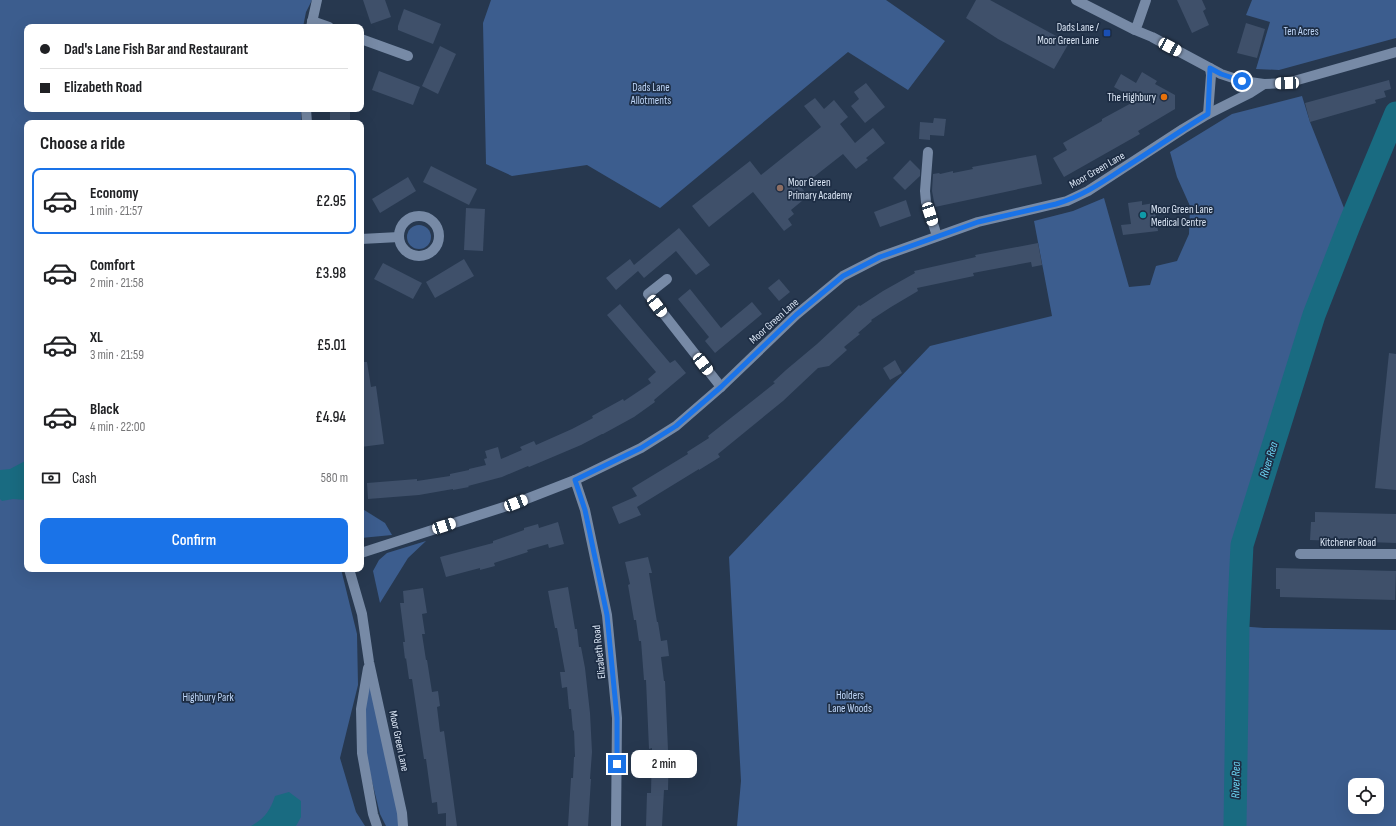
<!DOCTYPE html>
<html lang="en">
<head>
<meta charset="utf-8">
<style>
  body { margin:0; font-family:"Sofia Sans Condensed",sans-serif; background:#f2f2f2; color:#202124; height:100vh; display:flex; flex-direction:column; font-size:15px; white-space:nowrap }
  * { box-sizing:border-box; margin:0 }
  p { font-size:13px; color:#757577 }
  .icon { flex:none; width:22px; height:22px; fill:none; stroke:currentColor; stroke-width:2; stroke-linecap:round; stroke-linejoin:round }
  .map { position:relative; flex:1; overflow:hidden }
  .details { position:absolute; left:24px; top:120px; width:340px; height:452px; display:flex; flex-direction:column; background:#fff; border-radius:8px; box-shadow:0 4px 16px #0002 }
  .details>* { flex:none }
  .top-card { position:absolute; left:24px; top:24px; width:340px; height:88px; border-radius:8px; box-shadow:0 4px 16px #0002; display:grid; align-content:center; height:88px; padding:0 16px; background:#fff }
  .fabs { position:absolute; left:1348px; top:778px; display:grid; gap:8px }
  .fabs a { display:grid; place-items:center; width:36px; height:36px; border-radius:8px; background:#fff; box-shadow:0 4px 16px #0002; font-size:20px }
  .end { position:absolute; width:18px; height:18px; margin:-9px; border:5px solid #1a73e8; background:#fff; box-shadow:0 0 0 2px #fff }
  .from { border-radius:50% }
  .bubble { position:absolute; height:28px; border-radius:8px; background:#fff; box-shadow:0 4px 16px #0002; font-size:13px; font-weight:600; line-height:28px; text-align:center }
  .car { position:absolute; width:12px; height:24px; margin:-12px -6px; border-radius:5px; box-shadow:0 0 3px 1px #0007; background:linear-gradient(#fff 24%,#345 0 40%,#fff 0 76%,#345 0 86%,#fff 0) }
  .top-card b { display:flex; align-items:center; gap:14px; height:38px; font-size:15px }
  .top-card b+b { border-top:1px solid #e0e0e0 }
  .top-card i { width:10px; height:10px; background:#202124 }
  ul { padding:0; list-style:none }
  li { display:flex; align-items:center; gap:12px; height:66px; margin:0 8px 6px; padding:0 8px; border:2px solid transparent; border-radius:8px }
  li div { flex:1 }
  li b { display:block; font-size:15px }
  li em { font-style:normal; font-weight:600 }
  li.on { border-color:#1a73e8 }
  li>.icon { width:36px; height:36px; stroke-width:1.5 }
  h2 { padding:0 16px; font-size:18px; line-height:48px }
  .pay { display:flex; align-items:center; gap:10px; height:44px; padding:0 16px; font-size:15px }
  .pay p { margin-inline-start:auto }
  .button { display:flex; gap:8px; margin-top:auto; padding:8px 16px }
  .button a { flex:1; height:46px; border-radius:8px; background:#1a73e8; color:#fff; font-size:16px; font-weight:600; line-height:46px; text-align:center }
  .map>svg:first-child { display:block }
  .green { fill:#3c5d8e; fill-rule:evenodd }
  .water { fill:#196b81 }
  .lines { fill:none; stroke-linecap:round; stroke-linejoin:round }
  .river { stroke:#196b81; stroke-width:23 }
  .building { fill:#3f506a }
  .minor { stroke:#778aa6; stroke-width:10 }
  .tertiary { stroke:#778aa6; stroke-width:10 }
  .route { stroke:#1a73e8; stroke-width:5 }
  .transit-dot { fill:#1a4fb4; stroke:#1d2d44; stroke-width:1.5 }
  .food-dot { fill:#e8710a; stroke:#1d2d44; stroke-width:1.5 }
  .education-dot { fill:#8d6e63; stroke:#1d2d44; stroke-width:1.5 }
  .culture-dot { fill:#0f9aa8; stroke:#1d2d44; stroke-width:1.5 }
  .labels { text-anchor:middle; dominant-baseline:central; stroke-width:3.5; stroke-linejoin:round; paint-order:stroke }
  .poi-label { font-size:11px; fill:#dae5f4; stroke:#1d2d44; text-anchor:end }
  .park-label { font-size:11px; fill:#bfd6f8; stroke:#1d2d44 }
  .street-label { font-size:11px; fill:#dae5f4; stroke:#1d2d44 }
  .water-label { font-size:12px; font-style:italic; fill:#6dd5f4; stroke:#1d2d44 }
</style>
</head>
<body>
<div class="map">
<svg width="1396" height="826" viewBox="0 0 1396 826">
  <rect width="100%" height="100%" fill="#27384f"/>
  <g class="green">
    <path d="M0 0H312L306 12 303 27H27V109H301V123H27V569H341L357 634 358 685 340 758 356 812 365 826H0Z"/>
    <path d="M491 0H886L945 41 908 90 848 52 660 208 587 165 512 176 486 164 483 23Z"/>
    <path d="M1252 0H1396V38L1279 70 1256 69 1270 22 1246 15Z"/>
    <path d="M1302 96 1310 122 1350 223 1314 315 1242 545 1238 626 1264 628 1396 630V826H737L741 781 729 557 930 346 1052 316 1034 221 1073 211 1104 198 1129 287 1150 285 1156 266 1177 261 1189 234 1190 206 1177 177 1170 152 1232 114ZM1355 785H1377V807H1355Z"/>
    <circle cx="419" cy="237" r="12"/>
    <path d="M361 508 385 523 392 535 361 538Z"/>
    <path d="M426 541 408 558 380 603 373 571 379 560 387 553Z"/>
    <path d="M369 674 399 812 398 826H386L380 814 365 753V708Z"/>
  </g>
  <g class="water">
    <path d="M27 460V500L13 499 2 501 0 499V470L10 469Z"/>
    <path d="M289 792 301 801V817L296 826H251C265 818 270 811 275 796Z"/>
  </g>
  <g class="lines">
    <path class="river" d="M1235 826 1238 626 1242 545 1314 315 1350 223 1396 113"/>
  </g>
  <g class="building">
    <path d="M363 0H385L391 17 371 24Z"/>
    <path d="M976 0H990L1069 43 1054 69 998 39 966 18Z"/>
    <path d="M1177 0H1202L1206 9 1203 11 1209 25 1192 33Z"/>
    <path d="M404 9 441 24 433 44 398 30V26Z"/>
    <path d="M1246 23 1265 29 1257 58 1237 53Z"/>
    <path d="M440 46 456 54 438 94 422 86Z"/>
    <path d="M379 71 420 87 413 105 372 90Z"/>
    <path d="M1142 72 1157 81 1155 84 1175 95V109L1138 131 1140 134 1064 177 1053 158 1067 150 1063 143 1102 121V119L1137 100 1114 87 1121 74 1136 83Z"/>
    <path d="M1389 80 1391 89 1384 91 1386 97 1375 100 1376 103 1310 122 1305 103Z"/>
    <path d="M866 83 885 107 865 123 851 106 859 99 854 92Z"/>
    <path d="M815 98 824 109 834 100 848 117 840 124 855 143 873 128 885 143 866 158 868 160 856 169 843 154 801 187 808 196 791 210 794 214 788 219 792 225 784 231 753 192 709 227 692 206 750 161 761 175 821 127 804 106Z"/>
    <rect x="330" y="109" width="20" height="14"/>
    <path d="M934 118 946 119 944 136 930 135V140L919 139 920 122 933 123Z"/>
    <path d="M1036 155 1042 184 935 207 932 191 933 174 939 173 940 174 953 171V173L973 169 972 167Z"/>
    <path d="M910 160 920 170V176L905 190 893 178Z"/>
    <path d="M431 166 477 189 469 205 423 182Z"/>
    <path d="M408 177 416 191 380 213 372 199Z"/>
    <path d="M906 200 911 216 880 227 874 212Z"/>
    <path d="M1142 201V205L1154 203 1158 231 1123 235 1121 225 1131 224 1128 203Z"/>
    <path d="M466 208 485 209 483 251 464 250Z"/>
    <path d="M679 228 710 265 696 275 676 251 644 278 638 271 616 290 606 278 630 259 634 265Z"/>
    <path d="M1038 243 1042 265 1032 267 1031 262 973 273 974 276 917 288 918 291 891 307 871 320 872 321 858 333 860 334 844 347 847 350 829 366 818 368 783 401 718 454 720 457 699 470V469L637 507 641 515 619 524 612 507 637 496 632 488 688 454 687 452 709 438 708 436 775 383 773 382 786 370 817 344 859 305 860 306 883 291 915 273 914 271 976 257 975 255Z"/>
    <path d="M464 259 474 276 435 298 426 282Z"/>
    <path d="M383 263 422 283 413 299 374 279Z"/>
    <path d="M779 279 790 292 779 301 768 288Z"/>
    <path d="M690 289 721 328 752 302 762 314 715 353 705 341 709 337 678 299Z"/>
    <path d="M620 304 670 363 675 360 686 373 654 400 655 402 634 417 603 434H602L581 445 529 467 528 466 502 477 468 486 469 487 453 490V489L419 495 368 499 367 483 417 479V481L450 476V474L469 470V469L486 465 484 459 487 458 485 451 498 447 501 459 522 450 520 447 534 441 536 445 572 429 593 418 592 416 623 399 624 401 651 383 648 379 656 372 607 315Z"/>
    <path d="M1389 353 1396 354V490L1375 488Z"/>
    <path d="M895 360 902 373 890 380 883 368Z"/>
    <path d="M361 362H367L371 387 376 386 384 444 361 447Z"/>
    <path d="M1315 512 1396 514V543L1310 540 1311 522H1315Z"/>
    <path d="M558 522 564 544 549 548 548 544 527 550 528 552 494 563 495 566 480 570V568L446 577 440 557 493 543V541L524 530V528L538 524 539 528Z"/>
    <path d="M648 557 652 573H649L657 622H658L661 641 667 640 669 656 661 657 664 681H665L668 750H669L668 790H664L662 826H646L647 793H651L652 748 649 749 646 680H644L641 641H639L636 620H634L628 585 630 584 625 562Z"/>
    <path d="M1276 568 1396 571 1395 600 1280 597V589H1276Z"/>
    <path d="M568 587 575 629H577L579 647H581L585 668 590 713 592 752 590 779H591L588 826H568L571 778H573L574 757H575L574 730 573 731 571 709H569L567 687 562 688 560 672H565L557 628H555L548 591Z"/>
    <path d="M423 588 427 613 422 614 425 634H422L426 660H427L432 692 438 691 440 706 437 707 440 732 444 731 457 826H446V813L438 814 437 802 432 803 426 759H424L412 679H409L406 658 405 659 403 642H405L400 603H404L403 591Z"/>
  </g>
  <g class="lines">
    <g class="minor">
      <path d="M312 21 329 27"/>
      <path d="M311 27 317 0"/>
      <path d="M1135 30 1138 23 1146 0"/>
      <path d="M361 39 408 56"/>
      <path d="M306 109 307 123"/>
      <path d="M1208 114 1211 75 1210 68"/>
      <path d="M928 152 925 191 926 202 937 236"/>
      <circle cx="419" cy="236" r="20"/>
      <path d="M361 239 399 237"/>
      <path d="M667 279 648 294 721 387"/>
      <path d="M575 480 585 510 607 615 617 718 616 826"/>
      <path d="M361 553 516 503 575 480 641 448 676 426 721 387 796 315 843 276 880 257 978 222 1067 201 1088 191 1183 129 1208 114 1250 93 1264 84"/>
      <path d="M1300 554H1396"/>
      <path d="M349 569 362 614 369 662 402 813 403 826"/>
      <path d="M368 668 361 709 362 753 373 814 377 826"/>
    </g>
    <path class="tertiary" d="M1076 0 1135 30 1152 37 1221 74 1242 81 1264 84 1287 83 1396 52"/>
  </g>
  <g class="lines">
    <path class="route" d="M617 764V718L607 615 585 510 575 480 641 448 676 426 721 387 796 315 843 276 880 257 978 222 1056 204C1080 197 1100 184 1121 170 1150 152 1178 132 1208 114L1210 68 1221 74 1242 81"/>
  </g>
  <rect class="transit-dot" x="1103" y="29" width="8" height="8" rx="2"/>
  <circle class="food-dot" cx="1164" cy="97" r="4"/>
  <circle class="education-dot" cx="780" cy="188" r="4"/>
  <circle class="culture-dot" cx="1143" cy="215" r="4"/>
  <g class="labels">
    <g class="poi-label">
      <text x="1099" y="27">Dads Lane /<tspan x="1099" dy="13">Moor Green Lane</tspan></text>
      <text x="1156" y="97">The Highbury</text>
      <text x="788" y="182" text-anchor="start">Moor Green<tspan x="788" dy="13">Primary Academy</tspan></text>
      <text x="1151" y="209" text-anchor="start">Moor Green Lane<tspan x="1151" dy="13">Medical Centre</tspan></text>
    </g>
    <g class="park-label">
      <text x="1301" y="31">Ten Acres</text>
      <text x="651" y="87">Dads Lane<tspan x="651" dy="13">Allotments</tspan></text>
      <text x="850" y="695">Holders<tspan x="850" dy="13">Lane Woods</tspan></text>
      <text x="208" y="697">Highbury Park</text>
    </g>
    <g class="street-label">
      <text transform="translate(1097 170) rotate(-30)">Moor Green Lane</text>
      <text transform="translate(774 321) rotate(-42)">Moor Green Lane</text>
      <text x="1348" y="542">Kitchener Road</text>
      <text transform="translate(599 652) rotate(-96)">Elizabeth Road</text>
      <text transform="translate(399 741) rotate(78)">Moor Green Lane</text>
    </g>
    <g class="water-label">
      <text transform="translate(1269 460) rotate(-73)">River Rea</text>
      <text transform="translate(1236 780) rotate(-89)">River Rea</text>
    </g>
  </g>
</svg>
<div class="fabs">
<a><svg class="icon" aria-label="locate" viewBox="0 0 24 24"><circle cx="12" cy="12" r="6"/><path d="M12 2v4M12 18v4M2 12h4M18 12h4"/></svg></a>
</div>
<i class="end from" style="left:1242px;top:81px"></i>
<i class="end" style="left:617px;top:764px"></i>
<div class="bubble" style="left:631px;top:750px;width:66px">2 min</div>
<i class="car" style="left:1170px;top:47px;rotate:118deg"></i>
<i class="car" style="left:1287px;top:83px;rotate:268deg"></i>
<i class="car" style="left:930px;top:214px;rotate:162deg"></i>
<i class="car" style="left:657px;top:306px;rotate:142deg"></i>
<i class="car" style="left:703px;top:364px;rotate:142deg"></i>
<i class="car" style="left:516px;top:503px;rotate:69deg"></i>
<i class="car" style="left:444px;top:526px;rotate:72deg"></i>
<div class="top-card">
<b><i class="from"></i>Dad's Lane Fish Bar and Restaurant</b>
<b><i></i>Elizabeth Road</b>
</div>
<section class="details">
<h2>Choose a ride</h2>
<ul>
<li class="on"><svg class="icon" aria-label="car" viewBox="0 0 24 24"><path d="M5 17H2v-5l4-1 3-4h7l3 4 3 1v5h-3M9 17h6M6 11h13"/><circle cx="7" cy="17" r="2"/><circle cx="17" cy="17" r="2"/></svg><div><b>Economy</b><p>1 min · 21:57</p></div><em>£2.95</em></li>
<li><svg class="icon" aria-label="car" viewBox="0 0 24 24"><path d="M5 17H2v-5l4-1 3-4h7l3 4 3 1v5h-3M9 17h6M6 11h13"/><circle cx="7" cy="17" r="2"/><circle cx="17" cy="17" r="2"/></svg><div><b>Comfort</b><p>2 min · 21:58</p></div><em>£3.98</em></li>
<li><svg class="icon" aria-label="car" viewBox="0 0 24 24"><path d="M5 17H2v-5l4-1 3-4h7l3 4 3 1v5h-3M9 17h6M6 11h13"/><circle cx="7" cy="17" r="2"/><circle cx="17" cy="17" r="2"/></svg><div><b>XL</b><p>3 min · 21:59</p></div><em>£5.01</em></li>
<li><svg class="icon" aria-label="car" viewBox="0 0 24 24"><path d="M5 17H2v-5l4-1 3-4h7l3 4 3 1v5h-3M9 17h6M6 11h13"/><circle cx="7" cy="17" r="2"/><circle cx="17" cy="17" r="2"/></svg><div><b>Black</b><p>4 min · 22:00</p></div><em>£4.94</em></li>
</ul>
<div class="pay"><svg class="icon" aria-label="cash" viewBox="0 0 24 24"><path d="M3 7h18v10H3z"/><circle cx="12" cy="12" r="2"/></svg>Cash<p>580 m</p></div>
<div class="button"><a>Confirm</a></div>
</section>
</div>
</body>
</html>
